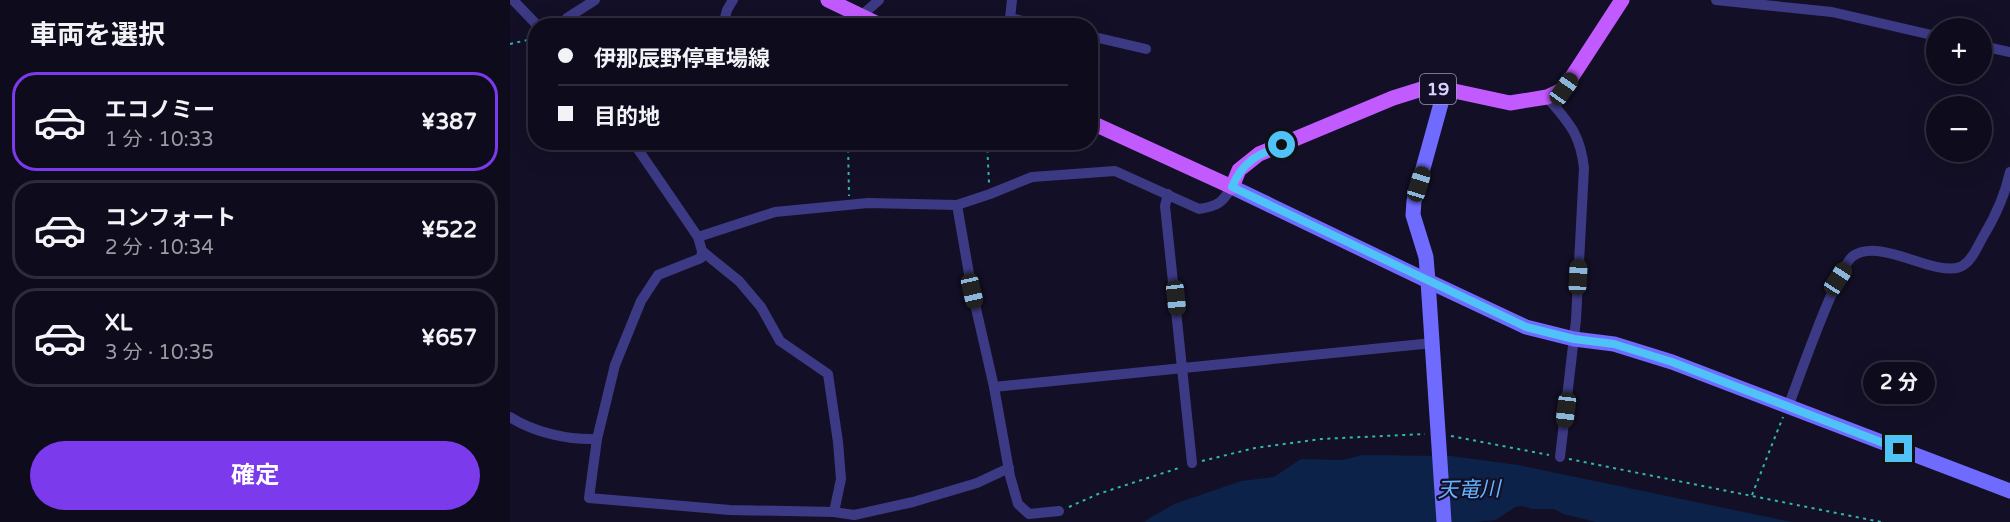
<!DOCTYPE html>
<html lang="ja">
<head>
<meta charset="utf-8">
<style>
  body { margin:0; font-family:"Varela Round","Noto Sans JP",sans-serif; background:#1c1929; color:#f1f3f6; height:100vh; display:flex; flex-direction:column; font-size:22px; white-space:nowrap }
  * { box-sizing:border-box; margin:0 }
  p { font-size:20px; color:#9b9ba3 }
  .icon { flex:none; width:33px; height:33px; fill:none; stroke:currentColor; stroke-width:2; stroke-linecap:round; stroke-linejoin:round }
  .map { position:relative; flex:1; overflow:hidden }
  .side { display:flex; flex-direction:column; background:#0e0b1c; width:510px }
  .side>* { flex:none }
  .hud { position:absolute; left:18px; top:18px; width:570px; height:132px; border-radius:24px; box-shadow:0 6px 24px #0002,0 0 0 2px #2e2b3b; display:grid; align-content:center; height:132px; padding:0 30px; background:#0e0b1c }
  .tools { position:absolute; left:1416px; top:18px; display:grid; gap:12px }
  .tools a { display:grid; place-items:center; width:66px; height:66px; border-radius:50%; background:#0e0b1c; box-shadow:0 6px 24px #0002,0 0 0 2px #2e2b3b; font-size:30px }
  .end { position:absolute; width:27px; height:27px; margin:-14px; border:8px solid #4fc3f7; background:#111; box-shadow:0 0 0 3px #111 }
  .from { border-radius:50% }
  .bubble { position:absolute; height:42px; border-radius:21px; background:#0e0b1c; box-shadow:0 6px 24px #0002,0 0 0 2px #2e2b3b; font-size:20px; font-weight:700; line-height:42px; text-align:center }
  .car { position:absolute; width:18px; height:36px; margin:-18px -9px; border-radius:8px; box-shadow:0 0 4px 2px #0007; background:linear-gradient(#222 24%,#8ab4d8 0 40%,#222 0 76%,#8ab4d8 0 86%,#222 0) }
  .hud b { display:flex; align-items:center; gap:21px; height:57px; font-size:22px }
  .hud b+b { border-top:2px solid #2e2b3b }
  .hud i { width:15px; height:15px; background:#f1f3f6 }
  ul { padding:0; list-style:none }
  li { display:flex; align-items:center; gap:18px; height:99px; margin:0 12px 9px; padding:0 18px; border:3px solid #2e2b3b; border-radius:24px }
  li div { flex:1 }
  li b { display:block; font-size:22px }
  li em { font-style:normal; font-weight:700 }
  li.current { border-color:#7c3aed }
  li>.icon { width:54px; height:54px; stroke-width:1.5 }
  h2 { padding:0 30px; font-size:27px; line-height:72px }
  .cta { display:flex; gap:12px; margin-top:auto; padding:12px 30px }
  .cta a { flex:1; height:69px; border-radius:36px; background:#7c3aed; color:#fff; font-size:24px; font-weight:700; line-height:69px; text-align:center }
  main { display:flex; flex:1; min-height:0 }
  .map>svg:first-child { display:block }
  .water { fill:#0c2248 }
  .lines { fill:none; stroke-linecap:round; stroke-linejoin:round }
  .path { stroke:#2fb8b0; stroke-width:2; stroke-dasharray:3 4.5; stroke-linecap:butt }
  .street { stroke:#3d3a85; stroke-width:10 }
  .secondary { stroke:#6f6bff; stroke-width:15 }
  .primary { stroke:#c25bff; stroke-width:15 }
  .route { stroke:#4fc3f7; stroke-width:8 }
  .labels { text-anchor:middle; dominant-baseline:central; stroke-width:4.5; stroke-linejoin:round; paint-order:stroke }
  .shield { fill:#130f26; stroke:#9e99be; stroke-width:1.5 }
  .shield-label { font-size:18px; font-weight:bold; fill:#d9d4ff }
  .water-label { font-size:21px; font-style:italic; fill:#62b6ff; stroke:#130f26 }
</style>
</head>
<body>
<main>
<section class="side">
<h2>車両を選択</h2>
<ul>
<li class="current"><svg class="icon" aria-label="car" viewBox="0 0 24 24"><path d="M5 17H2v-5l4-1 3-4h7l3 4 3 1v5h-3M9 17h6M6 11h13"/><circle cx="7" cy="17" r="2"/><circle cx="17" cy="17" r="2"/></svg><div><b>エコノミー</b><p>1 分 · 10:33</p></div><em>¥387</em></li>
<li><svg class="icon" aria-label="car" viewBox="0 0 24 24"><path d="M5 17H2v-5l4-1 3-4h7l3 4 3 1v5h-3M9 17h6M6 11h13"/><circle cx="7" cy="17" r="2"/><circle cx="17" cy="17" r="2"/></svg><div><b>コンフォート</b><p>2 分 · 10:34</p></div><em>¥522</em></li>
<li><svg class="icon" aria-label="car" viewBox="0 0 24 24"><path d="M5 17H2v-5l4-1 3-4h7l3 4 3 1v5h-3M9 17h6M6 11h13"/><circle cx="7" cy="17" r="2"/><circle cx="17" cy="17" r="2"/></svg><div><b>XL</b><p>3 分 · 10:35</p></div><em>¥657</em></li>
</ul>
<div class="cta"><a>確定</a></div>
</section>
<div class="map">
<svg width="1500" height="522" viewBox="0 0 1500 522">
  <rect width="100%" height="100%" fill="#130f26"/>
  <path class="water" d="M853 455 941 456 1008 465 1282 522H1086L1053 514 1044 509H1022L1012 506 1005 507 986 520 964 522H633L664 504 731 481 764 477 791 459 832 460Z"/>
  <g class="lines">
    <g class="path">
      <path d="M0 44 26 38"/>
      <path d="M338 142 339 196"/>
      <path d="M477 142 479 183"/>
      <path d="M941 436 1039 455"/>
      <path d="M1059 459 1371 522"/>
      <path d="M692 461 745 448 811 439 915 434"/>
      <path d="M1242 495 1273 417"/>
      <path d="M559 507 588 494 672 467"/>
    </g>
    <g class="street">
      <path d="M3 0 28 26"/>
      <path d="M502 0 500 18 533 26"/>
      <path d="M1206 0 1322 12 1426 36"/>
      <path d="M351 16 369 0"/>
      <path d="M51 26 57 18 85 0"/>
      <path d="M213 26 217 10 223 0"/>
      <path d="M580 36 636 49"/>
      <path d="M1472 46 1500 52"/>
      <path d="M1037 97C1059 123 1070 133 1074 168L1066 320 1050 457"/>
      <path d="M123 142 188 237 192 251 191 258 148 275 131 301 105 365 87 439 79 498 220 510 324 512 344 515 403 502 467 483 499 468"/>
      <path d="M658 194 655 206 682 463"/>
      <path d="M447 205 462 291 484 387 500 476 508 504 519 514 549 511"/>
      <path d="M188 237 265 212 358 203 447 205 480 194 522 177 605 171 689 209C708 206 712 203 722 187"/>
      <path d="M192 251 229 281 251 307 270 341 318 374 328 442 331 479 324 512"/>
      <path d="M484 387 923 343"/>
      <path d="M1278 407C1288 381 1327 268 1343 256 1371 237 1424 277 1450 267 1462 262 1468 245 1474 235 1486 215 1495 195 1500 172"/>
      <path d="M0 417C25 433 59 440 87 439"/>
    </g>
    <g class="secondary">
      <path d="M935 89 904 201 903 215 916 257 918 281 1016 327 1064 339 1104 344 1162 362 1500 491"/>
      <path d="M722 187 918 281 934 522"/>
    </g>
    <g class="primary">
      <path d="M318 0 372 26"/>
      <path d="M580 122 722 187 729 170 749 154 883 98 915 88 935 89 1000 103 1037 97 1054 89 1112 0"/>
    </g>
  </g>
  <g class="lines">
    <path class="route" d="M772 145C747 155 733 161 722 187L1016 327 1064 339 1104 344 1162 362 1389 449"/>
  </g>
  <g class="labels">
    <rect class="shield" x="910" y="74" width="36" height="30" rx="4.5"/>
    <g class="shield-label">
      <text x="928" y="89">19</text>
    </g>
    <g class="water-label">
      <text transform="translate(959 490) rotate(-1)">天竜川</text>
    </g>
  </g>
</svg>
<div class="tools">
<a>+</a>
<a>−</a>
</div>
<i class="end from" style="left:772px;top:145px"></i>
<i class="end" style="left:1389px;top:449px"></i>
<div class="bubble" style="left:1353px;top:362px;width:72px">2 分</div>
<i class="car" style="left:1054px;top:89px;rotate:35deg"></i>
<i class="car" style="left:909px;top:184px;rotate:17deg"></i>
<i class="car" style="left:1068px;top:277px;rotate:3deg"></i>
<i class="car" style="left:1328px;top:279px;rotate:33deg"></i>
<i class="car" style="left:462px;top:291px;rotate:167deg"></i>
<i class="car" style="left:666px;top:298px;rotate:174deg"></i>
<i class="car" style="left:1056px;top:410px;rotate:187deg"></i>
<div class="hud">
<b><i class="from"></i>伊那辰野停車場線</b>
<b><i></i>目的地</b>
</div>
</div>
</main>
</body>
</html>
